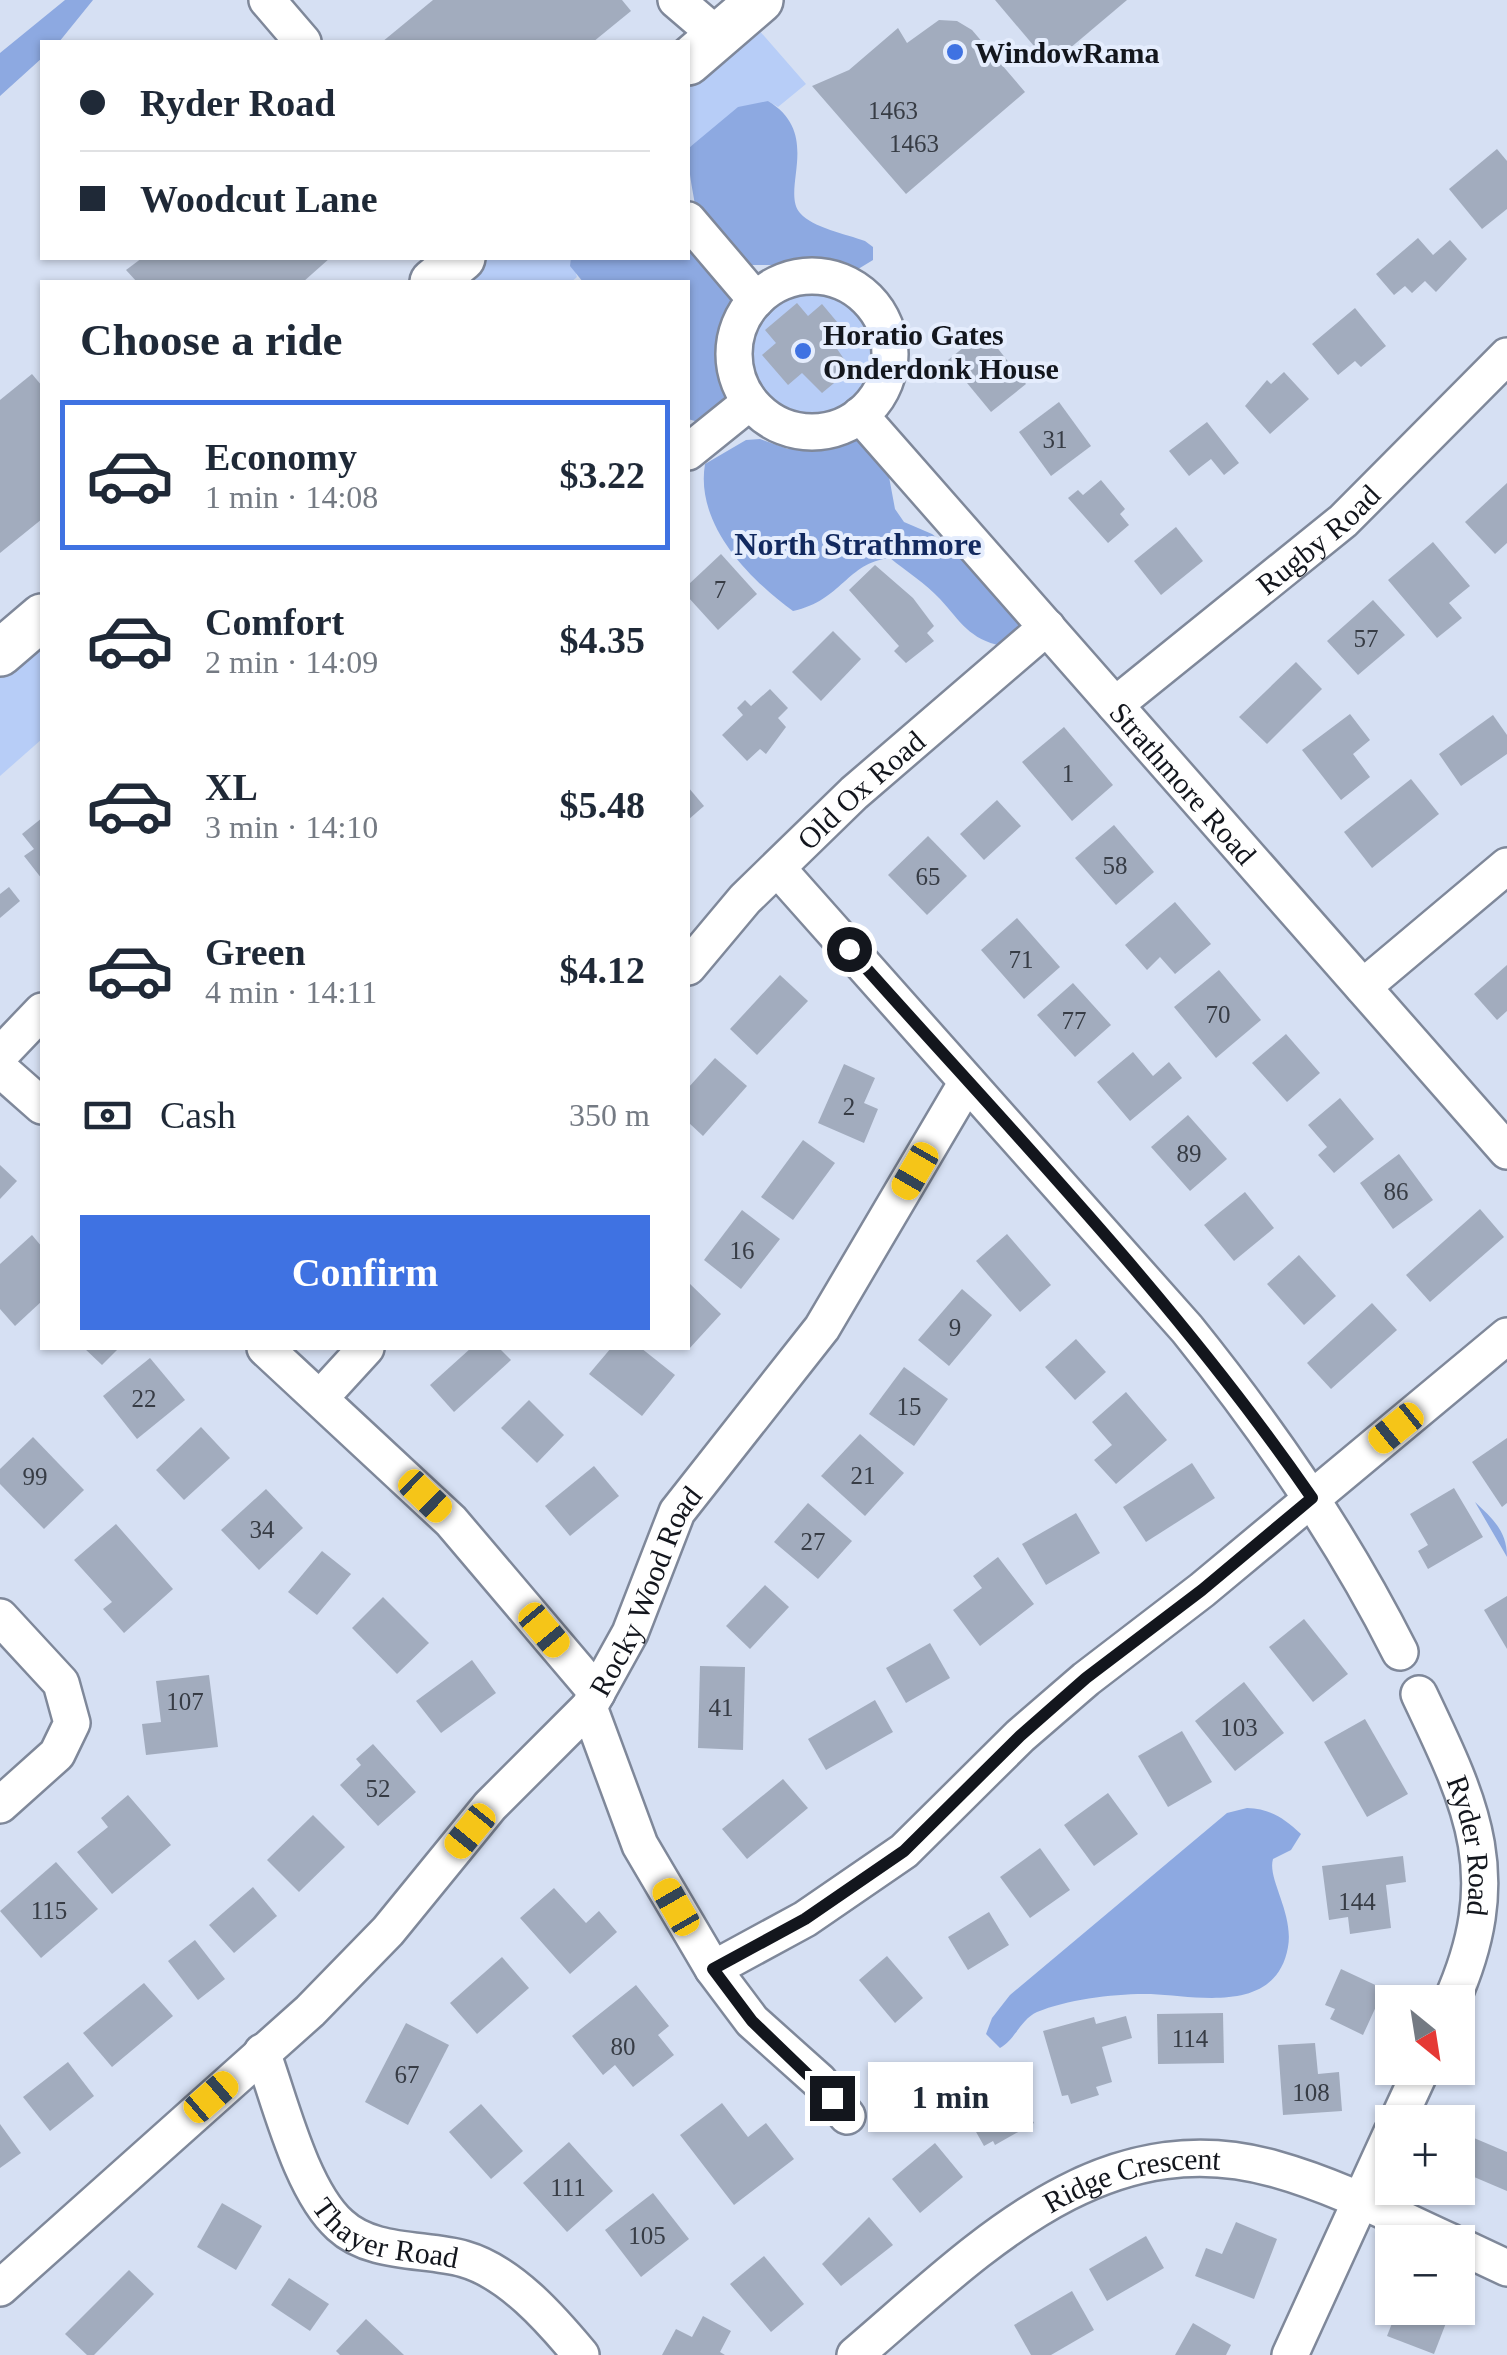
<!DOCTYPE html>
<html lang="en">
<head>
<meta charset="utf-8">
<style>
  body { margin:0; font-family:"Times New Roman",serif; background:#f6f6f7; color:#1f2937; height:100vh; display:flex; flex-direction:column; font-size:38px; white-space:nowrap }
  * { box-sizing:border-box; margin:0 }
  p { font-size:32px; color:#747a83 }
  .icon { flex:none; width:55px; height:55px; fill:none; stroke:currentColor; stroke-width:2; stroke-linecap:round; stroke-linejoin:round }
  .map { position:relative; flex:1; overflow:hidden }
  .details { position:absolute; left:40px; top:280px; width:650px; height:1070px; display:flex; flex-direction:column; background:#fff; border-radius:0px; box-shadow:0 2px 8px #0004 }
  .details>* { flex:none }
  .banner { position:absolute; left:40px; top:40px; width:650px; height:220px; border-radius:0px; box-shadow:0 2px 8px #0004; display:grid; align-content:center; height:220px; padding:0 40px; background:#fff }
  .needle { width:65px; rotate:150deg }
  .fabs { position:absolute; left:1375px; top:1985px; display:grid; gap:20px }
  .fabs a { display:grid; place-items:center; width:100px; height:100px; border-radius:0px; background:#fff; box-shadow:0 2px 8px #0004; font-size:50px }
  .end { position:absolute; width:45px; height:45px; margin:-22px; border:12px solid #13161d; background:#fff; box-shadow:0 0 0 5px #fff }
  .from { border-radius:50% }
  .bubble { position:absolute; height:70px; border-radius:0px; background:#fff; box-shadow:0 2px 8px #0004; font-size:32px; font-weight:700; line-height:70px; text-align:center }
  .car { position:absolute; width:30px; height:60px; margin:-30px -15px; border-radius:12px; box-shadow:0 0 8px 2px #0007; background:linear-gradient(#f5c518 24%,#345 0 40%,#f5c518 0 76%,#345 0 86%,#f5c518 0) }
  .banner b { display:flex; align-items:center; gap:35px; height:95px; font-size:38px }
  .banner b+b { border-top:2px solid #e0e1e3 }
  .banner i { width:25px; height:25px; background:#1f2937 }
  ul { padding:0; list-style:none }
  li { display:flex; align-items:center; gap:30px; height:150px; margin:0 20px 15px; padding:0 20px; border:5px solid transparent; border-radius:0px }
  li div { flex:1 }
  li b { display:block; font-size:38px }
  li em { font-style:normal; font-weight:700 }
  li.active { border-color:#3f72e2 }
  li>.icon { width:90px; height:90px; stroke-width:1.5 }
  h2 { padding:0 40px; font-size:45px; line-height:120px }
  .pay { display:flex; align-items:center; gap:25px; height:110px; padding:0 40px; font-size:38px }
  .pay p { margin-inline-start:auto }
  .action { display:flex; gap:20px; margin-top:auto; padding:20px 40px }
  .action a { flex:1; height:115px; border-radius:0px; background:#3f72e2; color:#fff; font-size:40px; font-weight:700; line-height:115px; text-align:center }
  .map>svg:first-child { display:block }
  .green { fill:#b7cdf7 }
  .forest { fill:#8da9e1 }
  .building { fill:#a2acbe }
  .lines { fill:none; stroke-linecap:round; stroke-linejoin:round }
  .minor-casing { stroke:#7f889a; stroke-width:40 }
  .major-casing { stroke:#7f889a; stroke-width:50 }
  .minor { stroke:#fff; stroke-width:35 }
  .major { stroke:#fff; stroke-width:45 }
  .route { stroke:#13161d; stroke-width:12 }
  .poi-dot { fill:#3f72e2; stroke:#e5edfd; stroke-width:4 }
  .labels { text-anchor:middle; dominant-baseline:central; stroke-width:8; stroke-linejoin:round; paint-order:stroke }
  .number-label { font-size:25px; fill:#373c45 }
  .poi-label { font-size:30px; font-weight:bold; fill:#13161d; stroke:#e5edfd; text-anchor:start }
  .street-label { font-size:30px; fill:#13161d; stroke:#e5edfd }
  .neighbourhood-label { font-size:32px; font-weight:bold; fill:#12295f; stroke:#e5edfd }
</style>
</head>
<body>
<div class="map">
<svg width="1507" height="2355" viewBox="0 0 1507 2355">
  <rect width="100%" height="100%" fill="#d6e0f3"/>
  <g class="green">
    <path d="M744 13 806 84 778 107 768 101 690 147 688 163V63Z"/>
    <path d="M463 258H571L577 277 571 282H434Z"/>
    <circle cx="812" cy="354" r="78"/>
    <path d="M42 617V739L0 776V653Z"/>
  </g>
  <g class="forest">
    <path d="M65 0H93L59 42H42V58L0 96V53Z"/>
    <path d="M768 101C823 134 780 190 800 213 813 228 846 234 865 241L873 247V260L850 274 805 265H741L731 277 730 396 705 424 688 419V282H583L570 266 571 258H688V223L697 224C696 197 686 174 690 147L738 107Z"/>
    <path d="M858 438 887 466 895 509 904 522 932 534 987 575 1020 613 1022 629 1002 646C969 639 961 622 940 599 926 584 906 571 890 558 846 563 843 600 793 611 748 578 695 524 705 464L746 440 760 439 788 449Z"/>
    <path d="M1475 1502C1493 1519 1507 1531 1507 1557Z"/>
    <path d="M1247 1808C1271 1809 1284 1818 1301 1834L1291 1850 1273 1859C1267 1879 1294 1913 1288 1947 1276 2015 1197 1996 1151 1994 1118 1993 1068 1999 1037 2012 1020 2020 1015 2040 1000 2048L986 2034 992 2018 1010 1995 1227 1813Z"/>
  </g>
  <g class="building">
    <path d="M433 0H622L631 11 593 42H382Z"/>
    <path d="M995 0H1127L1050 65Z"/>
    <path d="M939 20 957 21 972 30 1025 92 906 194 812 86 849 70 898 28 907 43Z"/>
    <path d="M1497 149 1507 161V209L1482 229 1449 189Z"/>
    <path d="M1418 238 1433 255 1450 240 1467 259 1436 292 1425 281 1412 293 1405 286 1394 295 1376 274Z"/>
    <path d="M142 258H330L303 282H137L126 270Z"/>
    <path d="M797 303 808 316 822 304 848 335 835 346 851 369 822 393 802 373 788 385 762 355 776 343 765 330Z"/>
    <path d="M1355 308 1386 346 1361 367 1355 361 1338 375 1312 344Z"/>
    <path d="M984 331 1026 384 991 412 948 360Z"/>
    <path d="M1284 372 1309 399 1270 434 1245 406 1267 380 1271 384Z"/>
    <path d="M32 374 42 386V519L0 553V400Z"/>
    <path d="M1059 402 1091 446 1051 476 1019 432Z"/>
    <path d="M1207 422 1239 463 1224 475 1211 459 1189 476 1169 451Z"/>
    <path d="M1101 480 1125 509 1120 514 1129 525 1108 543 1068 498 1078 490 1083 495Z"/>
    <path d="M1507 483V543L1495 554 1465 522Z"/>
    <path d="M1176 527 1203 561 1161 595 1134 561Z"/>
    <path d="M1433 542 1470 586 1449 603 1462 618 1437 638 1388 580Z"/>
    <path d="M721 554 757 594 718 630 688 597V585Z"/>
    <path d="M875 565 913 598 934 626 927 633 934 641 906 663 894 651 899 646 849 590Z"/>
    <path d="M1373 600 1405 635 1358 675 1327 641Z"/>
    <path d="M833 631 861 659 821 701 792 672Z"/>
    <path d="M1296 662 1322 689 1267 744 1239 717Z"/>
    <path d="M770 689 788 708 778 718 786 727 766 754 760 749 747 761 722 735 743 715 737 708 745 700 751 706Z"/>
    <path d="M1350 714 1370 740 1353 754 1370 777 1341 800 1302 750Z"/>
    <path d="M1493 715 1507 735V754L1461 786 1439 754Z"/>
    <path d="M1064 727 1113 785 1072 821 1022 762Z"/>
    <path d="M1411 779 1439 814 1372 868 1344 832Z"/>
    <path d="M688 787 704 806 688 820Z"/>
    <path d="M997 800 1021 826 984 860 960 834Z"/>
    <path d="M42 818V879L24 856 34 849 22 834Z"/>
    <path d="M1114 825 1154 872 1116 905 1075 858Z"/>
    <path d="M928 836 967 876 927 915 888 875Z"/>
    <path d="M9 887 20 901 0 918V894Z"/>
    <path d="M1175 902 1211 944 1175 974 1160 957 1147 970 1125 945Z"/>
    <path d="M1017 918 1060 967 1024 999 981 950Z"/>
    <path d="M1507 965V1011L1497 1020 1474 994Z"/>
    <path d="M1219 970 1261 1020 1216 1058 1174 1007Z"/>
    <path d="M780 975 808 1001 757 1055 730 1029Z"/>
    <path d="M1073 983 1111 1025 1075 1057 1037 1015Z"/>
    <path d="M1286 1034 1320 1073 1287 1102 1252 1063Z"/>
    <path d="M1133 1052 1153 1076 1169 1062 1182 1078 1130 1121 1097 1082Z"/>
    <path d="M715 1058 747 1086 703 1136 688 1122V1088Z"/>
    <path d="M844 1064 875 1078 864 1103 878 1109 864 1143 818 1123Z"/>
    <path d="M1340 1098 1374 1139 1334 1173 1318 1155 1327 1147 1308 1125Z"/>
    <path d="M1188 1115 1227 1159 1190 1191 1151 1147Z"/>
    <path d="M803 1140 835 1163 793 1220 761 1197Z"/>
    <path d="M1399 1154 1433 1200 1393 1229 1360 1183Z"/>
    <path d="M0 1165 17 1181 0 1199Z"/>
    <path d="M1245 1192 1274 1228 1234 1261 1204 1225Z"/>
    <path d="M1480 1209 1504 1237 1430 1302 1406 1275Z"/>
    <path d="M742 1210 780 1239 741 1289 704 1260Z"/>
    <path d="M1007 1234 1051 1285 1020 1312 976 1261Z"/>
    <path d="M32 1235 42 1247V1301L15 1326 0 1309V1264Z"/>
    <path d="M1299 1255 1336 1296 1304 1325 1267 1284Z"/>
    <path d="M688 1282 721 1314 688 1350Z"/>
    <path d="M962 1289 992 1315 949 1366 918 1340Z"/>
    <path d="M1372 1303 1397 1330 1331 1389 1307 1363Z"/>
    <path d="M1076 1339 1106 1372 1075 1400 1045 1367Z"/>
    <path d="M84 1348H119L102 1365Z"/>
    <path d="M471 1348H499L511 1360 454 1412 430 1385Z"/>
    <path d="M611 1348H641L675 1375 642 1416 589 1374Z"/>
    <path d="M150 1358 185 1400 137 1439 103 1396Z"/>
    <path d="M904 1367 948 1399 914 1446 869 1414Z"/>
    <path d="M1126 1392 1167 1440 1116 1484 1094 1460 1112 1445 1092 1422Z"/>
    <path d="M529 1400 564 1435 537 1463 501 1428Z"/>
    <path d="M201 1427 230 1458 184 1500 156 1470Z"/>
    <path d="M860 1434 904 1473 865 1516 821 1476Z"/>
    <path d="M33 1437 84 1490 44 1529 0 1484V1469Z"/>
    <path d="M1507 1438V1503L1502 1507 1472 1462Z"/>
    <path d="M1192 1463 1215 1498 1146 1542 1123 1507Z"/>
    <path d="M594 1466 619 1496 570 1536 545 1506Z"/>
    <path d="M1454 1488 1483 1537 1428 1569 1418 1551 1428 1545 1410 1514Z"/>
    <path d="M266 1489 303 1528 259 1570 221 1530Z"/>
    <path d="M808 1503 852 1541 818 1579 774 1542Z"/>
    <path d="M1076 1513 1100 1553 1046 1585 1022 1544Z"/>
    <path d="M116 1524 173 1589 124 1633 103 1609 112 1602 74 1560Z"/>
    <path d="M322 1551 351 1574 317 1615 288 1592Z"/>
    <path d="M998 1557 1034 1604 980 1646 953 1610 982 1588 973 1576Z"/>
    <path d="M765 1585 789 1607 750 1649 726 1626Z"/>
    <path d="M1507 1596V1649L1484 1610Z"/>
    <path d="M383 1597 429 1643 397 1674 352 1628Z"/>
    <path d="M1304 1619 1348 1674 1313 1702 1269 1647Z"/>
    <path d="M930 1643 950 1678 906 1703 886 1668Z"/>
    <path d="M472 1660 496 1693 441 1733 416 1701Z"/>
    <path d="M700 1666 745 1667 743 1750 698 1748Z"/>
    <path d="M209 1675 218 1747 146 1755 142 1724 161 1722 156 1681Z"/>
    <path d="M1244 1682 1284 1733 1235 1771 1195 1721Z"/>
    <path d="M875 1700 893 1732 826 1770 808 1739Z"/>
    <path d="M1365 1719 1408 1794 1367 1817 1324 1742Z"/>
    <path d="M1182 1731 1212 1782 1168 1807 1138 1756Z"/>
    <path d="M373 1744 416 1792 378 1826 340 1785 361 1765 356 1759Z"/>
    <path d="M783 1779 808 1808 747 1859 722 1829Z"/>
    <path d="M1108 1793 1138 1834 1094 1866 1064 1825Z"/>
    <path d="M128 1795 171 1845 112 1894 77 1852 108 1827 101 1818Z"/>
    <path d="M313 1815 345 1847 299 1892 267 1860Z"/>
    <path d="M1040 1848 1070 1890 1030 1918 1000 1877Z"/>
    <path d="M1403 1856 1406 1882 1386 1885 1391 1928 1350 1934 1348 1917 1329 1920 1322 1866Z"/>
    <path d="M56 1862 98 1909 41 1958 0 1911Z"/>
    <path d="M253 1887 277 1916 234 1953 209 1925Z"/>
    <path d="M554 1888 586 1923 599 1911 617 1932 570 1974 520 1918Z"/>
    <path d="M989 1912 1009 1945 968 1970 948 1937Z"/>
    <path d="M195 1940 225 1979 198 2000 168 1961Z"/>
    <path d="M887 1956 923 1998 895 2023 859 1980Z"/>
    <path d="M502 1957 529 1988 477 2034 450 2003Z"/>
    <path d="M1341 1969 1384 1989 1363 2035 1330 2019 1335 2009 1325 2005Z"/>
    <path d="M144 1983 173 2016 112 2067 83 2033Z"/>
    <path d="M636 1985 669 2026 658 2035 674 2055 633 2087 615 2065 603 2075 572 2036Z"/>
    <path d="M1223 2013 1224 2063 1158 2064 1157 2014Z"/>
    <path d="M1126 2016 1132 2038 1102 2047 1112 2082 1096 2087 1099 2095 1071 2104 1068 2095 1062 2096 1043 2031 1094 2017 1096 2024Z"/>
    <path d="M406 2023 449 2045 408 2125 365 2102Z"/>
    <path d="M1315 2043 1318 2074 1339 2072 1342 2111 1283 2115 1278 2045Z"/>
    <path d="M68 2062 94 2096 50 2131 23 2097Z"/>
    <path d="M1019 2078 1029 2097 1022 2101 1034 2123 995 2145 993 2141 984 2146 971 2123 980 2118 972 2105Z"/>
    <path d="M722 2103 748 2137 766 2123 794 2159 734 2205 680 2135Z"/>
    <path d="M481 2104 523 2151 491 2179 449 2132Z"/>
    <path d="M0 2124 21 2153 0 2168Z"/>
    <path d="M1474 2138 1507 2152V2191L1460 2171Z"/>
    <path d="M569 2142 613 2191 567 2232 523 2183Z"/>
    <path d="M935 2143 963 2177 920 2213 892 2179Z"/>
    <path d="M653 2193 689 2239 641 2277 605 2230Z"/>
    <path d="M222 2203 262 2226 236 2270 197 2247Z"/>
    <path d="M869 2217 893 2245 841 2286 822 2264Z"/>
    <path d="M1236 2222 1277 2239 1254 2299 1195 2276 1206 2248 1222 2254Z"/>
    <path d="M1146 2236 1164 2268 1107 2301 1089 2269Z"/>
    <path d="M764 2256 804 2304 771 2332 730 2284Z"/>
    <path d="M129 2270 154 2294 94 2355H87L65 2334Z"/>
    <path d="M289 2278 329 2304 310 2331 271 2305Z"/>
    <path d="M1072 2291 1094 2330 1051 2355H1031L1014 2325Z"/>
    <path d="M1398 2308 1451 2310 1434 2354 1387 2336Z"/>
    <path d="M703 2316 731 2331 720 2352 725 2355H662L676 2329 692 2337Z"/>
    <path d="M366 2319 404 2355H340L336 2351Z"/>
    <path d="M1193 2323 1231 2345 1226 2355H1175Z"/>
  </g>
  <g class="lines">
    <defs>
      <g id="minor">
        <path d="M267 0 303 42"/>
        <path d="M676 0 718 36"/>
        <path d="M688 220 756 300"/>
        <circle cx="812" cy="354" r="78"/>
        <path id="s1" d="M860 415 1507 1151"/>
        <path d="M688 452 750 402"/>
        <path id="s2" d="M1115 705 1343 521 1507 356"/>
        <path d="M778 869 1187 1329C1269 1431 1341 1535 1400 1652"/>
        <path id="s3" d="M688 967 745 899 854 793 1047 627"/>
        <path d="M1363 987 1507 866"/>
        <path d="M0 1055 42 1011"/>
        <path d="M0 1069 42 1106"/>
        <path d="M265 1348 451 1521 597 1693"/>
        <path d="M322 1396 366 1348"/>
        <path d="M0 1617 61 1683 72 1723 57 1754 0 1805"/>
        <path id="s4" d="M1419 1694C1473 1807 1507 1877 1451 2002"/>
        <path d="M589 1707 640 1845 713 1969 752 2021 819 2081 847 2116"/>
        <path d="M713 1969 805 1919 904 1851 1020 1736 1086 1679 1202 1590 1507 1336"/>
        <path id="s5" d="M262 2052C280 2101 301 2190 340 2225 372 2255 425 2248 464 2259 510 2272 551 2319 581 2355"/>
        <path d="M1397 2122 1422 2068"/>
        <path d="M1458 2245 1507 2268"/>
        <path id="s6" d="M0 2288 310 2011 388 1931 490 1806 589 1707 630 1633 677 1512 822 1328 967 1082"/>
        <path id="s7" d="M855 2355C975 2253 1100 2119 1275 2169 1336 2186 1394 2216 1451 2242"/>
        <path d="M1290 2355 1392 2132"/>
      </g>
      <g id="major">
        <path d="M688 62 760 0"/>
        <path d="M433 282 462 258"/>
        <path d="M0 653 42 617"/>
      </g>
    </defs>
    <use href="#minor" class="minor-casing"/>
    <use href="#major" class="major-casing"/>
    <use href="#minor" class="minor"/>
    <use href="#major" class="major"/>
  </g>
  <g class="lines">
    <path class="route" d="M832 2098 752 2021 713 1969 805 1919 904 1851 1020 1736 1086 1678 1202 1590 1312 1498C1176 1300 1008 1128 849 949"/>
  </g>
  <g class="poi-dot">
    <circle cx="955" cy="52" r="10"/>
    <circle cx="803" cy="351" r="10"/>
  </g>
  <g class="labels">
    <g class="number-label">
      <text x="893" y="110">1463</text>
      <text x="914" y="143">1463</text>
      <text x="1055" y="439">31</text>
      <text x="720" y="589">7</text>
      <text x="1366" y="638">57</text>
      <text x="1068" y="773">1</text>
      <text x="1115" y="865">58</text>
      <text x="928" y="876">65</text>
      <text x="1021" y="959">71</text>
      <text x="1218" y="1014">70</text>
      <text x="1074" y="1020">77</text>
      <text x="849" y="1106">2</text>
      <text x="1189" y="1153">89</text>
      <text x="1396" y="1191">86</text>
      <text x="742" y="1250">16</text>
      <text x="955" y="1327">9</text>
      <text x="144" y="1398">22</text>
      <text x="909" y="1406">15</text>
      <text x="863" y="1475">21</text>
      <text x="35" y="1476">99</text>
      <text x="262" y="1529">34</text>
      <text x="813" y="1541">27</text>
      <text x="185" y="1701">107</text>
      <text x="721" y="1707">41</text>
      <text x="1239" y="1727">103</text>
      <text x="378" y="1788">52</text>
      <text x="1357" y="1901">144</text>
      <text x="49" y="1910">115</text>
      <text x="1190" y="2038">114</text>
      <text x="623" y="2046">80</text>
      <text x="407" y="2074">67</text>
      <text x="1311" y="2092">108</text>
      <text x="568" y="2187">111</text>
      <text x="647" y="2235">105</text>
    </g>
    <g class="poi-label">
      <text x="975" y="52">WindowRama</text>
      <text x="823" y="334">Horatio Gates<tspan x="823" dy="34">Onderdonk House</tspan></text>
    </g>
    <g class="street-label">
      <text stroke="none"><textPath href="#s2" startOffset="262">Rugby Road</textPath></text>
      <text stroke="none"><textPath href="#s1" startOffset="490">Strathmore Road</textPath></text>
      <text stroke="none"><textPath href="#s3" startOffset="248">Old Ox Road</textPath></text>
      <text stroke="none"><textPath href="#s6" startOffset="958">Rocky Wood Road</textPath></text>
      <text stroke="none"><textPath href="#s4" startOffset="162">Ryder Road</textPath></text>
      <text stroke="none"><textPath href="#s7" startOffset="335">Ridge Crescent</textPath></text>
      <text stroke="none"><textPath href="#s5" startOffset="238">Thayer Road</textPath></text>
    </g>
    <g class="neighbourhood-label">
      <text x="858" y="544">North Strathmore</text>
    </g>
  </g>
</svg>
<div class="fabs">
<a><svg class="needle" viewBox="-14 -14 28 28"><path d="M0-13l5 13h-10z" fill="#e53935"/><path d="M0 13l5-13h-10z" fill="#747a83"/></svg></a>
<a>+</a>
<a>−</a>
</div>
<i class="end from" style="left:849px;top:949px"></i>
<i class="end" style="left:832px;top:2098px"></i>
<div class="bubble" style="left:868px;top:2062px;width:165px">1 min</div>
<i class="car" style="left:915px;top:1171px;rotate:210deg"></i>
<i class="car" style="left:1396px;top:1428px;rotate:231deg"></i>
<i class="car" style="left:425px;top:1496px;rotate:134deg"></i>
<i class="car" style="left:544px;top:1630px;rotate:140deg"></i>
<i class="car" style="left:470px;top:1831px;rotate:219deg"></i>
<i class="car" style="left:676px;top:1907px;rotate:330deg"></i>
<i class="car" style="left:211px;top:2097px;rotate:49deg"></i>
<div class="banner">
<b><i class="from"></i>Ryder Road</b>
<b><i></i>Woodcut Lane</b>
</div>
<section class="details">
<h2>Choose a ride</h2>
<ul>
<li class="active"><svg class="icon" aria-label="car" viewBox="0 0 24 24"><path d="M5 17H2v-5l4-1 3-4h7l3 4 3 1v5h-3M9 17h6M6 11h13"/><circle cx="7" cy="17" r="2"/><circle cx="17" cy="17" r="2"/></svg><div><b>Economy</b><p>1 min · 14:08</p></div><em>$3.22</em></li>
<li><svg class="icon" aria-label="car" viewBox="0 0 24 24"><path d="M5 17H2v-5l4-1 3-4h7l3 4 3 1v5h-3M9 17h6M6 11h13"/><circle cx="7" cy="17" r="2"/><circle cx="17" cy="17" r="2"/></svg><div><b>Comfort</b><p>2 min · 14:09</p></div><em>$4.35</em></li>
<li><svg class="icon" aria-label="car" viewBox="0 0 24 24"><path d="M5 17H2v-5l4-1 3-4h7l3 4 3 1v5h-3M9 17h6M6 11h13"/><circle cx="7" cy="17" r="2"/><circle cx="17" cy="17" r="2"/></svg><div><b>XL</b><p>3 min · 14:10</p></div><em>$5.48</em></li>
<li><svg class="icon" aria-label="car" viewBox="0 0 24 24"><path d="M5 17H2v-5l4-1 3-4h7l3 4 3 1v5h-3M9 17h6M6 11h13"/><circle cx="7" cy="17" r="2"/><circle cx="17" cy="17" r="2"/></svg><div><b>Green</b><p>4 min · 14:11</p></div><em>$4.12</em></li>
</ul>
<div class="pay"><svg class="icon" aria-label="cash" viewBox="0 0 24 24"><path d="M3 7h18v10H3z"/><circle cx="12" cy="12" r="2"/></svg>Cash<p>350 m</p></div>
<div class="action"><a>Confirm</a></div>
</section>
</div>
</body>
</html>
